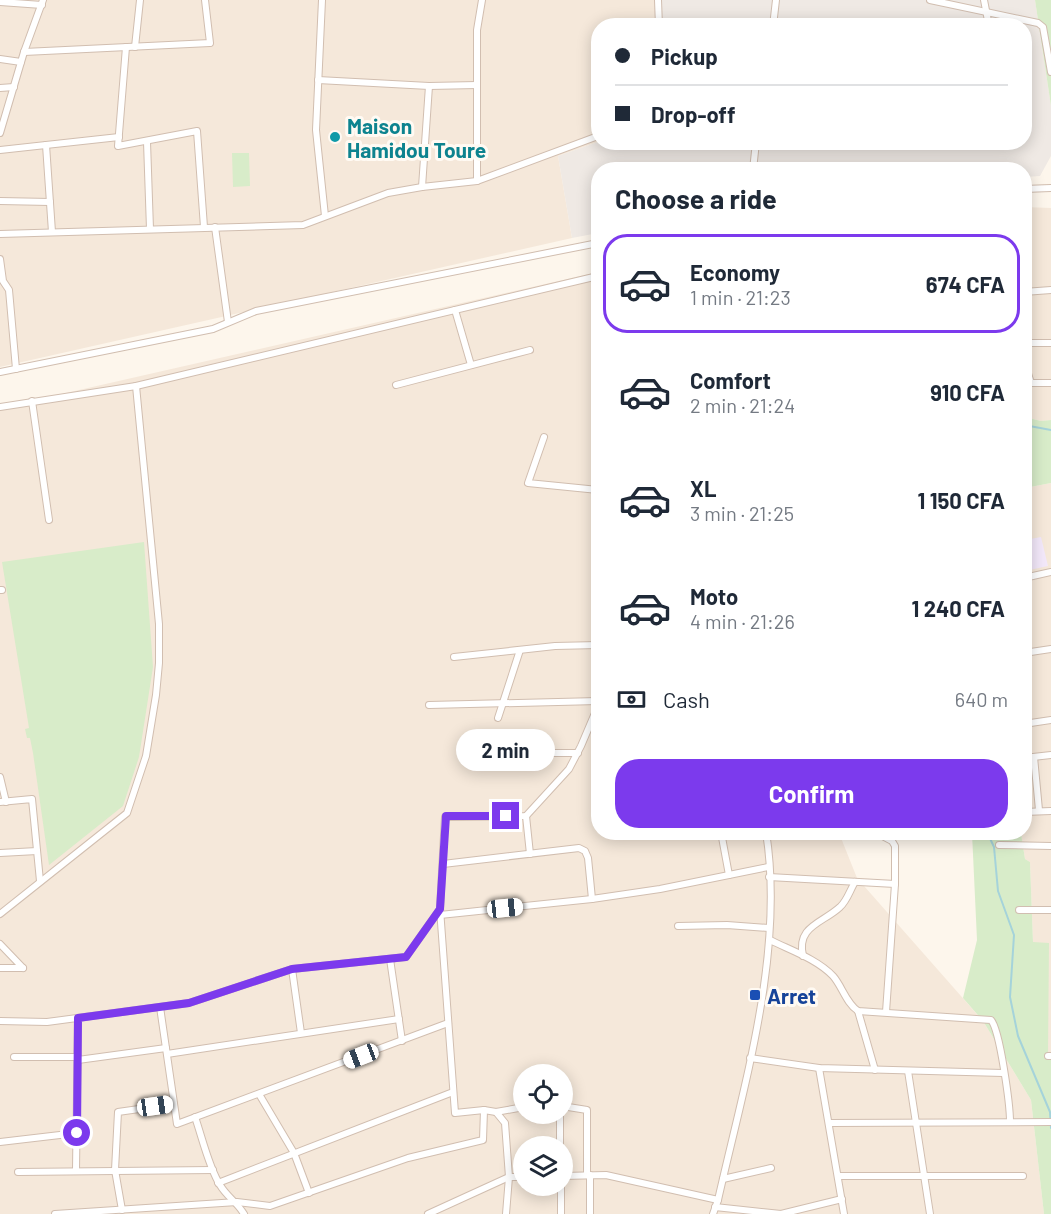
<!DOCTYPE html>
<html lang="en">
<head>
<meta charset="utf-8">
<style>
  body { margin:0; font-family:Barlow,sans-serif; background:#f6f6f7; color:#1f2937; height:100vh; display:flex; flex-direction:column; font-size:22px; white-space:nowrap }
  * { box-sizing:border-box; margin:0 }
  p { font-size:20px; color:#747a83 }
  .icon { flex:none; width:33px; height:33px; fill:none; stroke:currentColor; stroke-width:2; stroke-linecap:round; stroke-linejoin:round }
  .map { position:relative; flex:1; overflow:hidden }
  .details { position:absolute; left:591px; top:162px; width:441px; height:678px; display:flex; flex-direction:column; background:#fff; border-radius:24px; box-shadow:0 3px 15px #0003 }
  .details>* { flex:none }
  .banner { position:absolute; left:591px; top:18px; width:441px; height:132px; border-radius:24px; box-shadow:0 3px 15px #0003; display:grid; align-content:center; height:132px; padding:0 24px; background:#fff }
  .tools { position:absolute; left:513px; top:1064px; display:grid; gap:12px }
  .tools a { display:grid; place-items:center; width:60px; height:60px; border-radius:50%; background:#fff; box-shadow:0 3px 15px #0003; font-size:30px }
  .end { position:absolute; width:27px; height:27px; margin:-14px; border:8px solid #7c3aed; background:#fff; box-shadow:0 0 0 3px #fff }
  .from { border-radius:50% }
  .bubble { position:absolute; height:42px; border-radius:21px; background:#fff; box-shadow:0 3px 15px #0003; font-size:20px; font-weight:700; line-height:42px; text-align:center }
  .car { position:absolute; width:18px; height:36px; margin:-18px -9px; border-radius:8px; box-shadow:0 0 4px 2px #0007; background:linear-gradient(#fff 24%,#345 0 40%,#fff 0 76%,#345 0 86%,#fff 0) }
  .banner b { display:flex; align-items:center; gap:21px; height:57px; font-size:22px }
  .banner b+b { border-top:2px solid #e0e1e3 }
  .banner i { width:15px; height:15px; background:#1f2937 }
  ul { padding:0; list-style:none }
  li { display:flex; align-items:center; gap:18px; height:99px; margin:0 12px 9px; padding:0 12px; border:3px solid transparent; border-radius:24px }
  li div { flex:1 }
  li b { display:block; font-size:22px }
  li em { font-style:normal; font-weight:700 }
  li.selected { border-color:#7c3aed }
  li>.icon { width:54px; height:54px; stroke-width:1.5 }
  h2 { padding:0 24px; font-size:27px; line-height:72px }
  .pay { display:flex; align-items:center; gap:15px; height:66px; padding:0 24px; font-size:22px }
  .pay p { margin-inline-start:auto }
  .action { display:flex; gap:12px; margin-top:auto; padding:12px 24px }
  .action a { flex:1; height:69px; border-radius:24px; background:#7c3aed; color:#fff; font-size:24px; font-weight:700; line-height:69px; text-align:center }
  .map>svg:first-child { display:block }
  .residential { fill:#f5e8da; fill-rule:evenodd }
  .industrial { fill:#efe9e4 }
  .education { fill:#f3e8fa }
  .green { fill:#d8ecc9 }
  .lines { fill:none; stroke-linecap:round; stroke-linejoin:round }
  .stream { stroke:#a5d3da; stroke-width:2 }
  .street-casing { stroke:#d1beb0; stroke-width:8 }
  .street { stroke:#fff; stroke-width:6 }
  .route { stroke:#7c3aed; stroke-width:8 }
  .culture-dot { fill:#0f9aa8; stroke:#fffaf3; stroke-width:2 }
  .transit-dot { fill:#1a4fb4; stroke:#fffaf3; stroke-width:2 }
  .labels { text-anchor:middle; dominant-baseline:central; stroke-width:6; stroke-linejoin:round; paint-order:stroke }
  .culture-label { font-size:21px; font-weight:bold; fill:#0d838f; stroke:#fffaf3; text-anchor:start }
  .transit-label { font-size:21px; font-weight:bold; fill:#164399; stroke:#fffaf3; text-anchor:start }
</style>
</head>
<body>
<div class="map">
<svg width="1051" height="1214" viewBox="0 0 1051 1214">
  <rect width="100%" height="100%" fill="#fdf6ec"/>
  <g class="residential">
    <path d="M0 0H658L660 25 598 26V142L558 156 572 238 0 367Z"/>
    <path d="M1024 207 1051 208V420L1041 421 1025 417Z"/>
    <path d="M598 272V832L839 833 857 878 983 1021 1031 1100 1044 1214H0V408ZM524 1074H562V1113H524ZM524 1146H562V1185H524Z"/>
    <path d="M1051 483V1057L1048 1056V943H1033L1030 862 1025 859 1021 833 1024 832 1025 488Z"/>
  </g>
  <path class="industrial" d="M658 0H1035L1051 106V156L1040 176 1025 177 1024 170H598V233L572 238 558 156 598 142H1024V26L660 25Z"/>
  <path class="education" d="M1041 537 1048 566 1025 571V540Z"/>
  <g class="green">
    <path d="M1035 0H1051V106Z"/>
    <path d="M232 153H249L250 186 233 187Z"/>
    <path d="M1025 417 1041 421 1051 420V483L1025 488Z"/>
    <path d="M144 542 153 667 139 757 123 806 49 865 33 753 30 738H27L25 729 29 728 2 562Z"/>
    <path d="M972 833H1021L1025 859 1030 862 1033 942 1049 943 1048 1056 1051 1057V1214H1044L1031 1100 983 1021 963 998 977 940Z"/>
  </g>
  <g class="lines">
    <g class="stream">
      <path d="M1024 425 1051 430"/>
      <path d="M987 832 994 847 998 891 1014 935 1010 997 1018 1036 1050 1112 1051 1128"/>
    </g>
    <defs>
      <g id="street">
        <path d="M322 0 316 130 325 216"/>
        <path d="M658 0 659 26"/>
        <path d="M930 0 1038 23 1043 27 1051 72"/>
        <path d="M984 0 989 26"/>
        <path d="M0 2 42 5"/>
        <path d="M773 26 776 0"/>
        <path d="M126 47 118 146 197 131 204 227"/>
        <path d="M135 47 140 0"/>
        <path d="M24 52 210 43 205 0"/>
        <path d="M0 59 21 62"/>
        <path d="M318 80 429 86 477 85"/>
        <path d="M0 88 14 87"/>
        <path d="M0 133 24 52 43 0"/>
        <path d="M147 142 150 229"/>
        <path d="M46 145 52 232"/>
        <path d="M0 150 119 137"/>
        <path d="M753 170 756 142"/>
        <path d="M477 181V30L482 0"/>
        <path d="M422 187 429 86"/>
        <path d="M1024 189 1051 188"/>
        <path d="M0 201 50 202"/>
        <path d="M215 227 228 322"/>
        <path d="M0 234 303 225 388 193 422 187 477 181 598 136"/>
        <path d="M0 259 3 281 9 290 16 369"/>
        <path d="M1024 292 1051 290"/>
        <path d="M455 310 471 365"/>
        <path d="M1024 343H1051"/>
        <path d="M1024 361 1031 383"/>
        <path d="M0 372 213 329 256 311 598 243"/>
        <path d="M1024 383H1051"/>
        <path d="M396 385 530 350"/>
        <path d="M32 401 49 520"/>
        <path d="M0 407 136 386 598 276"/>
        <path d="M544 437 528 483 598 490"/>
        <path d="M1024 578 1051 572"/>
        <path d="M0 590H2"/>
        <path d="M1024 653 1051 649"/>
        <path d="M454 657 555 646 598 645"/>
        <path d="M429 705 598 701"/>
        <path d="M498 718 520 650"/>
        <path d="M1024 724 1051 720"/>
        <path d="M495 753H578"/>
        <path d="M1034 757 1039 810"/>
        <path d="M1024 758 1051 755"/>
        <path d="M0 777 6 802"/>
        <path d="M0 802 32 799 40 881"/>
        <path d="M1024 812 1051 811"/>
        <path d="M526 816 530 854"/>
        <path d="M721 832 729 875"/>
        <path d="M875 832 892 841 895 846V884L886 1012"/>
        <path d="M999 845 1051 846"/>
        <path d="M0 853 37 851"/>
        <path d="M443 864 579 848 585 851 588 858 592 899"/>
        <path d="M769 877 895 884"/>
        <path d="M1019 910H1051"/>
        <path d="M0 914 127 813 146 756 156 695 159 663V624L136 386"/>
        <path d="M440 915 592 899 660 889 768 867"/>
        <path d="M678 926 727 925 769 928"/>
        <path d="M770 940C790 950 817 959 833 976 842 986 846 1003 858 1011L991 1020C1000 1030 1010 1105 1010 1122"/>
        <path d="M0 944 23 968"/>
        <path d="M803 956C796 926 823 923 840 907 847 901 850 890 855 882"/>
        <path d="M390 959 402 1041"/>
        <path d="M0 968H23"/>
        <path d="M292 969 301 1033"/>
        <path d="M160 1007 177 1124 448 1023"/>
        <path d="M858 1011 875 1070"/>
        <path d="M0 1021 47 1022 189 1003 292 969 406 957 440 909"/>
        <path d="M167 1054 399 1019"/>
        <path d="M1048 1056H1051"/>
        <path d="M14 1057H78"/>
        <path d="M750 1058 819 1068 1003 1073"/>
        <path d="M78 1060 166 1048"/>
        <path d="M819 1068 844 1214"/>
        <path d="M908 1071 930 1214"/>
        <path d="M259 1094 294 1153 309 1193"/>
        <path d="M562 1106 587 1110V1175"/>
        <path d="M496 1112 524 1107"/>
        <path d="M560 1113V1146"/>
        <path d="M195 1117C202 1137 209 1168 220 1185 227 1197 237 1202 244 1214"/>
        <path d="M829 1123 1051 1122"/>
        <path d="M0 1142 77 1133"/>
        <path d="M76 1170 78 1018"/>
        <path d="M18 1172 213 1170"/>
        <path d="M562 1176 606 1175 718 1200"/>
        <path d="M838 1176H1023"/>
        <path d="M723 1179 771 1168"/>
        <path d="M218 1183 453 1092"/>
        <path d="M561 1185V1214"/>
        <path d="M715 1207 781 1214 842 1199"/>
        <path d="M122 1210 115 1170 118 1112 174 1104"/>
        <path d="M55 1214 237 1202 270 1206 408 1158 483 1140 484 1110"/>
        <path d="M428 1214 509 1177H524"/>
        <path d="M506 1214 509 1177 505 1123 496 1112 484 1110 455 1113 440 909 445 817 526 816 569 769 581 746 598 706"/>
        <path d="M590 1214V1175"/>
        <path d="M713 1214 718 1200C744 1085 785 951 766 832"/>
      </g>
    </defs>
    <use href="#street" class="street-casing"/>
    <use href="#street" class="street"/>
  </g>
  <g class="lines">
    <path class="route" d="M77 1133 78 1018 189 1003 292 969 406 957 440 909 446 816H506"/>
  </g>
  <circle class="culture-dot" cx="335" cy="137" r="6"/>
  <rect class="transit-dot" x="749" y="989" width="12" height="12" rx="3"/>
  <g class="labels">
    <g class="culture-label">
      <text x="347" y="125">Maison<tspan x="347" dy="24">Hamidou Toure</tspan></text>
    </g>
    <g class="transit-label">
      <text x="767" y="995">Arret</text>
    </g>
  </g>
</svg>
<div class="tools">
<a><svg class="icon" aria-label="locate" viewBox="0 0 24 24"><circle cx="12" cy="12" r="6"/><path d="M12 2v4M12 18v4M2 12h4M18 12h4"/></svg></a>
<a><svg class="icon" aria-label="layers" viewBox="0 0 24 24"><path d="M12 4l9 5-9 5-9-5zM3 14l9 5 9-5"/></svg></a>
</div>
<i class="end from" style="left:77px;top:1133px"></i>
<i class="end" style="left:506px;top:816px"></i>
<div class="bubble" style="left:456px;top:729px;width:99px">2 min</div>
<i class="car" style="left:505px;top:908px;rotate:84deg"></i>
<i class="car" style="left:361px;top:1056px;rotate:249deg"></i>
<i class="car" style="left:155px;top:1106px;rotate:82deg"></i>
<div class="banner">
<b><i class="from"></i>Pickup</b>
<b><i></i>Drop-off</b>
</div>
<section class="details">
<h2>Choose a ride</h2>
<ul>
<li class="selected"><svg class="icon" aria-label="car" viewBox="0 0 24 24"><path d="M5 17H2v-5l4-1 3-4h7l3 4 3 1v5h-3M9 17h6M6 11h13"/><circle cx="7" cy="17" r="2"/><circle cx="17" cy="17" r="2"/></svg><div><b>Economy</b><p>1 min · 21:23</p></div><em>674 CFA</em></li>
<li><svg class="icon" aria-label="car" viewBox="0 0 24 24"><path d="M5 17H2v-5l4-1 3-4h7l3 4 3 1v5h-3M9 17h6M6 11h13"/><circle cx="7" cy="17" r="2"/><circle cx="17" cy="17" r="2"/></svg><div><b>Comfort</b><p>2 min · 21:24</p></div><em>910 CFA</em></li>
<li><svg class="icon" aria-label="car" viewBox="0 0 24 24"><path d="M5 17H2v-5l4-1 3-4h7l3 4 3 1v5h-3M9 17h6M6 11h13"/><circle cx="7" cy="17" r="2"/><circle cx="17" cy="17" r="2"/></svg><div><b>XL</b><p>3 min · 21:25</p></div><em>1 150 CFA</em></li>
<li><svg class="icon" aria-label="car" viewBox="0 0 24 24"><path d="M5 17H2v-5l4-1 3-4h7l3 4 3 1v5h-3M9 17h6M6 11h13"/><circle cx="7" cy="17" r="2"/><circle cx="17" cy="17" r="2"/></svg><div><b>Moto</b><p>4 min · 21:26</p></div><em>1 240 CFA</em></li>
</ul>
<div class="pay"><svg class="icon" aria-label="cash" viewBox="0 0 24 24"><path d="M3 7h18v10H3z"/><circle cx="12" cy="12" r="2"/></svg>Cash<p>640 m</p></div>
<div class="action"><a>Confirm</a></div>
</section>
</div>
</body>
</html>
